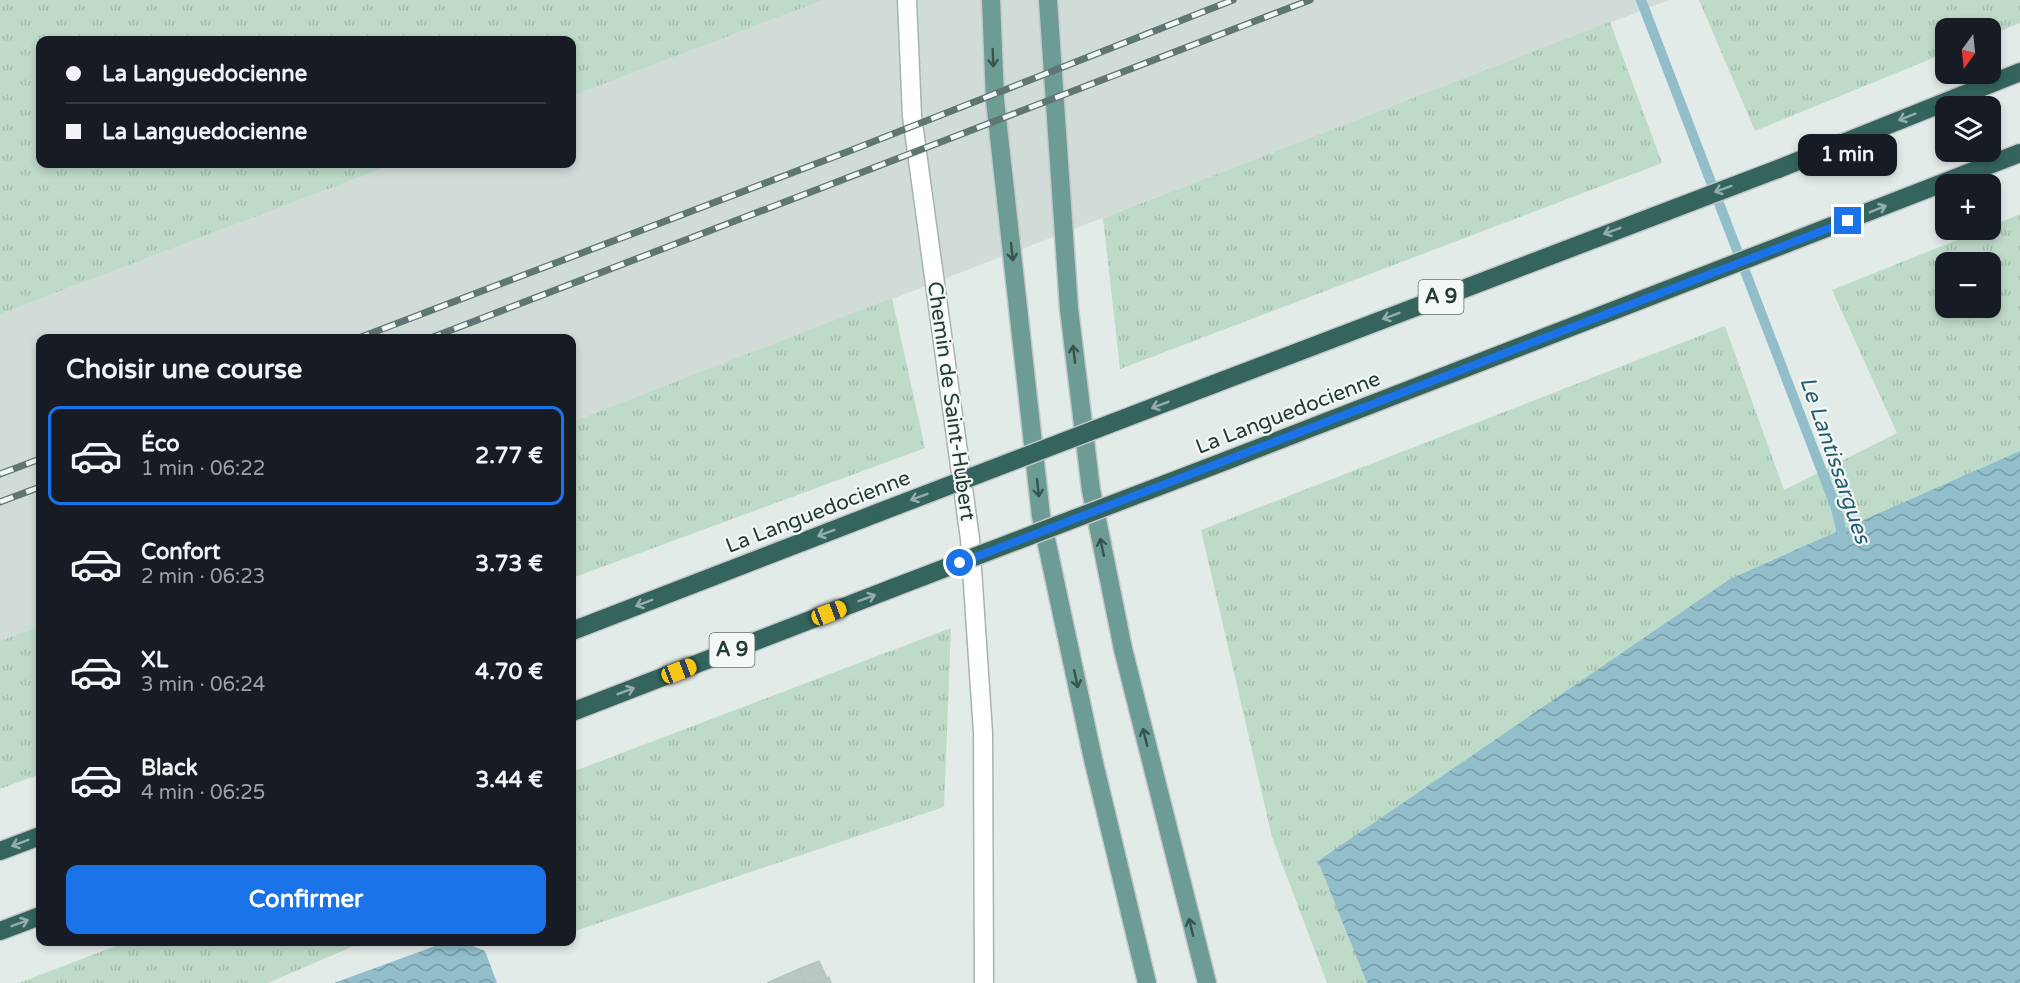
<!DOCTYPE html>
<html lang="fr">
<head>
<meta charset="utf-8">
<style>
  body { margin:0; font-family:"Varela Round",sans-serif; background:#20242c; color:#f1f3f6; height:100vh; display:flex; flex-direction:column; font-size:22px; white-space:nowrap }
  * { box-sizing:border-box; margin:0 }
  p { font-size:20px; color:#9ea1a6 }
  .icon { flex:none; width:33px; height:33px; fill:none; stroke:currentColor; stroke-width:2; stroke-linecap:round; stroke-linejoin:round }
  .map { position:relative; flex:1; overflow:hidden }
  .side { position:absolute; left:36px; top:334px; width:540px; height:612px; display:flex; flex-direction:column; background:#171b24; border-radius:12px; box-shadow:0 3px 9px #0003 }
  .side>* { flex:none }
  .hud { position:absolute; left:36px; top:36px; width:540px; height:132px; border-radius:12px; box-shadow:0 3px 9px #0003; display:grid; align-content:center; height:132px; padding:0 30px; background:#171b24 }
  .needle { width:39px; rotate:195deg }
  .buttons { position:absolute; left:1935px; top:18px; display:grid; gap:12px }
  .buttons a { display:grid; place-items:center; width:66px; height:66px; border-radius:12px; background:#171b24; box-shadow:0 3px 9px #0003; font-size:30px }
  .end { position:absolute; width:27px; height:27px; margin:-14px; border:8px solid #1a73e8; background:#fff; box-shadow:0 0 0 3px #fff }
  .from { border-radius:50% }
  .bubble { position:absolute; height:42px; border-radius:12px; background:#171b24; box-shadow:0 3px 9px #0003; font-size:20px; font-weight:800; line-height:42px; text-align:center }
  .car { position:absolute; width:18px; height:36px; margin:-18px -9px; border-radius:8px; box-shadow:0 0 4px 2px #0007; background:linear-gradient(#f5c518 24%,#345 0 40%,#f5c518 0 76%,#345 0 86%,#f5c518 0) }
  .hud b { display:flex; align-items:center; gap:21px; height:57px; font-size:22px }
  .hud b+b { border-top:2px solid #363941 }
  .hud i { width:15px; height:15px; background:#f1f3f6 }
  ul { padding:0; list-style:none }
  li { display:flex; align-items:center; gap:18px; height:99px; margin:0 12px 9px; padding:0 18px; border:3px solid transparent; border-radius:12px }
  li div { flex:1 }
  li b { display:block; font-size:22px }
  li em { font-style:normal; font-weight:800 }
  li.on { border-color:#1a73e8 }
  li>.icon { width:54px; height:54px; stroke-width:1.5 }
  h2 { padding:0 30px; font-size:27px; line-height:72px }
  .cta { display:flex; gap:12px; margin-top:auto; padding:12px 30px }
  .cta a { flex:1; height:69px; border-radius:12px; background:#1a73e8; color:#fff; font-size:24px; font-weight:800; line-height:69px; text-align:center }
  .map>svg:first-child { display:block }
  .built { fill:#d1dbd7 }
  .grass { fill:url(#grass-tufts); fill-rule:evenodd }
  .water { fill:url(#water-waves) }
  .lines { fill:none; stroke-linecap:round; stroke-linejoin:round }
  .stream { stroke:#91beca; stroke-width:10 }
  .building { fill:#b9c6c1; stroke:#b6c4bf; stroke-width:1.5 }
  .minor-casing { stroke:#a6b3af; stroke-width:21 }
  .primary-casing { stroke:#c2c8c7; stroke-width:21 }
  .motorway-casing { stroke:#c2c8c7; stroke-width:21 }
  .minor { stroke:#fff; stroke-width:18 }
  .primary { stroke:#6c9c93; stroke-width:18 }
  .motorway { stroke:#34645d; stroke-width:18 }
  .rail-casing { stroke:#5f7672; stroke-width:7 }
  .rail { stroke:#f3f8f6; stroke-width:4.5; stroke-dasharray:14; stroke-linecap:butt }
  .motorway-bridge-casing { stroke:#c2c8c7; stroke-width:21; stroke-linecap:butt }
  .motorway-bridge { stroke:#34645d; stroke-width:18 }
  .oneway { stroke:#37534d }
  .oneway2 { stroke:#94aeaa }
  .route { stroke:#1a73e8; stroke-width:8 }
  .labels { text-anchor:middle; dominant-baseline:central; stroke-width:4.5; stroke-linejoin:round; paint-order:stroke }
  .shield { fill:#f3f8f6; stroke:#637470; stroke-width:1.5 }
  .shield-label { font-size:20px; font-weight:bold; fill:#253b36 }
  .street-label { font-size:21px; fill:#253b36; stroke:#f3f8f6 }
  .water-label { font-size:22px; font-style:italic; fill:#255f70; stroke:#f3f8f6 }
</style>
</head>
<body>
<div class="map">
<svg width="2020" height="983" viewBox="0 0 2020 983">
  <defs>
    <pattern id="grass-tufts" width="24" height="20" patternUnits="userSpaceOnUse" patternTransform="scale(1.5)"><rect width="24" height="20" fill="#bedac8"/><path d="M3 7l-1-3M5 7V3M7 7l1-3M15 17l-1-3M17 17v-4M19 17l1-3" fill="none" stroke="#a3bcac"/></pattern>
    <pattern id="water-waves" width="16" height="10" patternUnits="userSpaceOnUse" patternTransform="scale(1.5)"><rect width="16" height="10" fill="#91beca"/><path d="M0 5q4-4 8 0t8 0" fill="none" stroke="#769ca5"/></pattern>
  </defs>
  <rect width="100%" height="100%" fill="#e3ebe8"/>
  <path class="built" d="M823 0H1669L572 422V339H40V626L0 641V314L394 164H572V96Z"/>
  <g class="grass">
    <path d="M0 0H823L572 96V40H40V164H394L0 314Z"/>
    <path d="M1699 0H2020V23L1991 35 1990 28H1946L1945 53 1755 131Z"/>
    <path d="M1610 22 1662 163 1120 369 1103 218Z"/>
    <path d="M2020 214V983H1327L1272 837 1201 530 1725 326 1784 490 1897 433 1832 290 1982 230H1990L1991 226ZM1946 262H1990V308H1946Z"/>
    <path d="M892 298 925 448 572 578V422Z"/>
    <path d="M40 626V774L0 789V641Z"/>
    <path d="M951 628 944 807 572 932V772Z"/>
    <path d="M126 942H363L268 983H19Z"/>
  </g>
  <g class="water">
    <path d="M2020 451V983H1367L1318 861 1730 579Z"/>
    <path d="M446 942H463L485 951 497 983H334Z"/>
  </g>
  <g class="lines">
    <path class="stream" d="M1641 0 1836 508 1844 542"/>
  </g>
  <g class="building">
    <path d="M819 961 827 978 815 983H805L799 969Z"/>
    <path d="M799 969 805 983H767Z"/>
    <path d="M829 977 831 983H815L827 978Z"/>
  </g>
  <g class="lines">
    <defs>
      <path id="minor" d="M907 0 912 116 970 539 983 733 984 983"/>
      <g id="primary">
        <path d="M991 0 995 100 1041 516 1093 759 1147 983"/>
        <path d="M1048 0 1069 309 1091 490 1123 649 1207 983"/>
      </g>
      <g id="motorway">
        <path d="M1214 384 1778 169 2020 72"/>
        <path d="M1228 460 2020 153"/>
        <path d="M572 631 880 512"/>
        <path d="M572 712 893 588"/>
        <path d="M0 851 40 836"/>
        <path d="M0 931 40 916"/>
      </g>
    </defs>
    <use href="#minor" class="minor-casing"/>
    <use href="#primary" class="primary-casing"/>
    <use href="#motorway" class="motorway-casing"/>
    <use href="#minor" class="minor"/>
    <use href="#primary" class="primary"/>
    <use href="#motorway" class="motorway"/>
    <defs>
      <g id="rail">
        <path d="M356 339 852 150 1233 0"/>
        <path d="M428 339 1310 0"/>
        <path d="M0 474 40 459"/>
        <path d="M0 502 40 487"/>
      </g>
    </defs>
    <use href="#rail" class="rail-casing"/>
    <use href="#rail" class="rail"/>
    <defs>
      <g id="motorway-bridge">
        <path d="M880 512 1214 384"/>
        <path d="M893 588 1228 460"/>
      </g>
    </defs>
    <use href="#motorway-bridge" class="motorway-bridge-casing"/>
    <use href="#motorway-bridge" class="motorway-bridge"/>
  </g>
  <defs><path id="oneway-shaft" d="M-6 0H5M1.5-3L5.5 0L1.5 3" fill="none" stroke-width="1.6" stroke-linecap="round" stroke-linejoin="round" transform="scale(1.5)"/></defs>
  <g class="oneway">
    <use href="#oneway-shaft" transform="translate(993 58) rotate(88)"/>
    <use href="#oneway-shaft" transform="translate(1012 252) rotate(84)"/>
    <use href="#oneway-shaft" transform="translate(1074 354) rotate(-97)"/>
    <use href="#oneway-shaft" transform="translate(1038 488) rotate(84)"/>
    <use href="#oneway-shaft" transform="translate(1102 547) rotate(-102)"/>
    <use href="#oneway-shaft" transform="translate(1076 679) rotate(78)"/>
    <use href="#oneway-shaft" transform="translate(1145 737) rotate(-104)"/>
    <use href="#oneway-shaft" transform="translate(1191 927) rotate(-104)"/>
  </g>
  <g class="oneway2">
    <use href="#oneway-shaft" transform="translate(1907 117) rotate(158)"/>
    <use href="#oneway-shaft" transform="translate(1723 189) rotate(160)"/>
    <use href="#oneway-shaft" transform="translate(1878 209) rotate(-22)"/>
    <use href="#oneway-shaft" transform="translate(1612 231) rotate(159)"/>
    <use href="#oneway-shaft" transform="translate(1391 316) rotate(159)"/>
    <use href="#oneway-shaft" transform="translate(1160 405) rotate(159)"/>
    <use href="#oneway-shaft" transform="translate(919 497) rotate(159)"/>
    <use href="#oneway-shaft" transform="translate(826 533) rotate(159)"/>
    <use href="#oneway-shaft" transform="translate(867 598) rotate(-21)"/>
    <use href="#oneway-shaft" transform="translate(644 603) rotate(159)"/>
    <use href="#oneway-shaft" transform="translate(626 691) rotate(-21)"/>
    <use href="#oneway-shaft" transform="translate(20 843) rotate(159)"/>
    <use href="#oneway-shaft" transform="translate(20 923) rotate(-21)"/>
  </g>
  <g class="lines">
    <path class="route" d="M960 563 1848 221"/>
  </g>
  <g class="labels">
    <g class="shield">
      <rect x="1418.5" y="280" width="45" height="34" rx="4.5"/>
      <rect x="709.5" y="633" width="45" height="34" rx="4.5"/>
    </g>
    <g class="shield-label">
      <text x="1441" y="297">A 9</text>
      <text x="732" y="650">A 9</text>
    </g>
    <g class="street-label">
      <text transform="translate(951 401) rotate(82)">Chemin de Saint-Hubert</text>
      <text transform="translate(1288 413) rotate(-21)">La Languedocienne</text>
      <text transform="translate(818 512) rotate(-21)">La Languedocienne</text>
    </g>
    <g class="water-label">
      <text transform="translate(1835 460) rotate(71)">Le Lantissargues</text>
    </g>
  </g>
</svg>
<div class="buttons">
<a><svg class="needle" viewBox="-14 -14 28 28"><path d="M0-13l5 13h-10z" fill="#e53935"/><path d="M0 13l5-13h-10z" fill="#9ea1a6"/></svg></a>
<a><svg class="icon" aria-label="layers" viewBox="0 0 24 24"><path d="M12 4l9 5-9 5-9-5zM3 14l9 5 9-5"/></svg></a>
<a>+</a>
<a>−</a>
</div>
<i class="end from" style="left:960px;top:563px"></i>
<i class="end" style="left:1848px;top:221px"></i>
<div class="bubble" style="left:1798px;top:134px;width:99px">1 min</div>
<i class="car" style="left:829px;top:613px;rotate:69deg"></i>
<i class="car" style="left:679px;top:671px;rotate:69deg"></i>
<div class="hud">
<b><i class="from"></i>La Languedocienne</b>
<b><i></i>La Languedocienne</b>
</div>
<section class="side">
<h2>Choisir une course</h2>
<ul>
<li class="on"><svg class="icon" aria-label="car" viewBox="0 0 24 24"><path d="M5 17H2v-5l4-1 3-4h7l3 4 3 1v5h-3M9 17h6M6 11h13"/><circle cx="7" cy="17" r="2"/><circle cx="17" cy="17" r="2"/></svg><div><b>Éco</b><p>1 min · 06:22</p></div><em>2.77 €</em></li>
<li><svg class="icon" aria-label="car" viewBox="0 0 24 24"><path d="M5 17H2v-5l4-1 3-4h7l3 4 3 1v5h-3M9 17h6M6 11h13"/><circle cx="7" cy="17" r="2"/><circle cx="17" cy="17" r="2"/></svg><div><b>Confort</b><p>2 min · 06:23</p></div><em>3.73 €</em></li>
<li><svg class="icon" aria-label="car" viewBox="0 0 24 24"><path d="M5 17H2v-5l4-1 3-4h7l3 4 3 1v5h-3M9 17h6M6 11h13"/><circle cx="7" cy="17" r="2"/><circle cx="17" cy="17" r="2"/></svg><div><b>XL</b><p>3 min · 06:24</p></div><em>4.70 €</em></li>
<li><svg class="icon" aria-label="car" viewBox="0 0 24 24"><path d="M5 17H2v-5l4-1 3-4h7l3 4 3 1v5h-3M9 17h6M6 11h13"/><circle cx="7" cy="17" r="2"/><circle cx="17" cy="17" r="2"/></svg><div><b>Black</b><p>4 min · 06:25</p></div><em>3.44 €</em></li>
</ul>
<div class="cta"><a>Confirmer</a></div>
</section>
</div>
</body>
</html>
